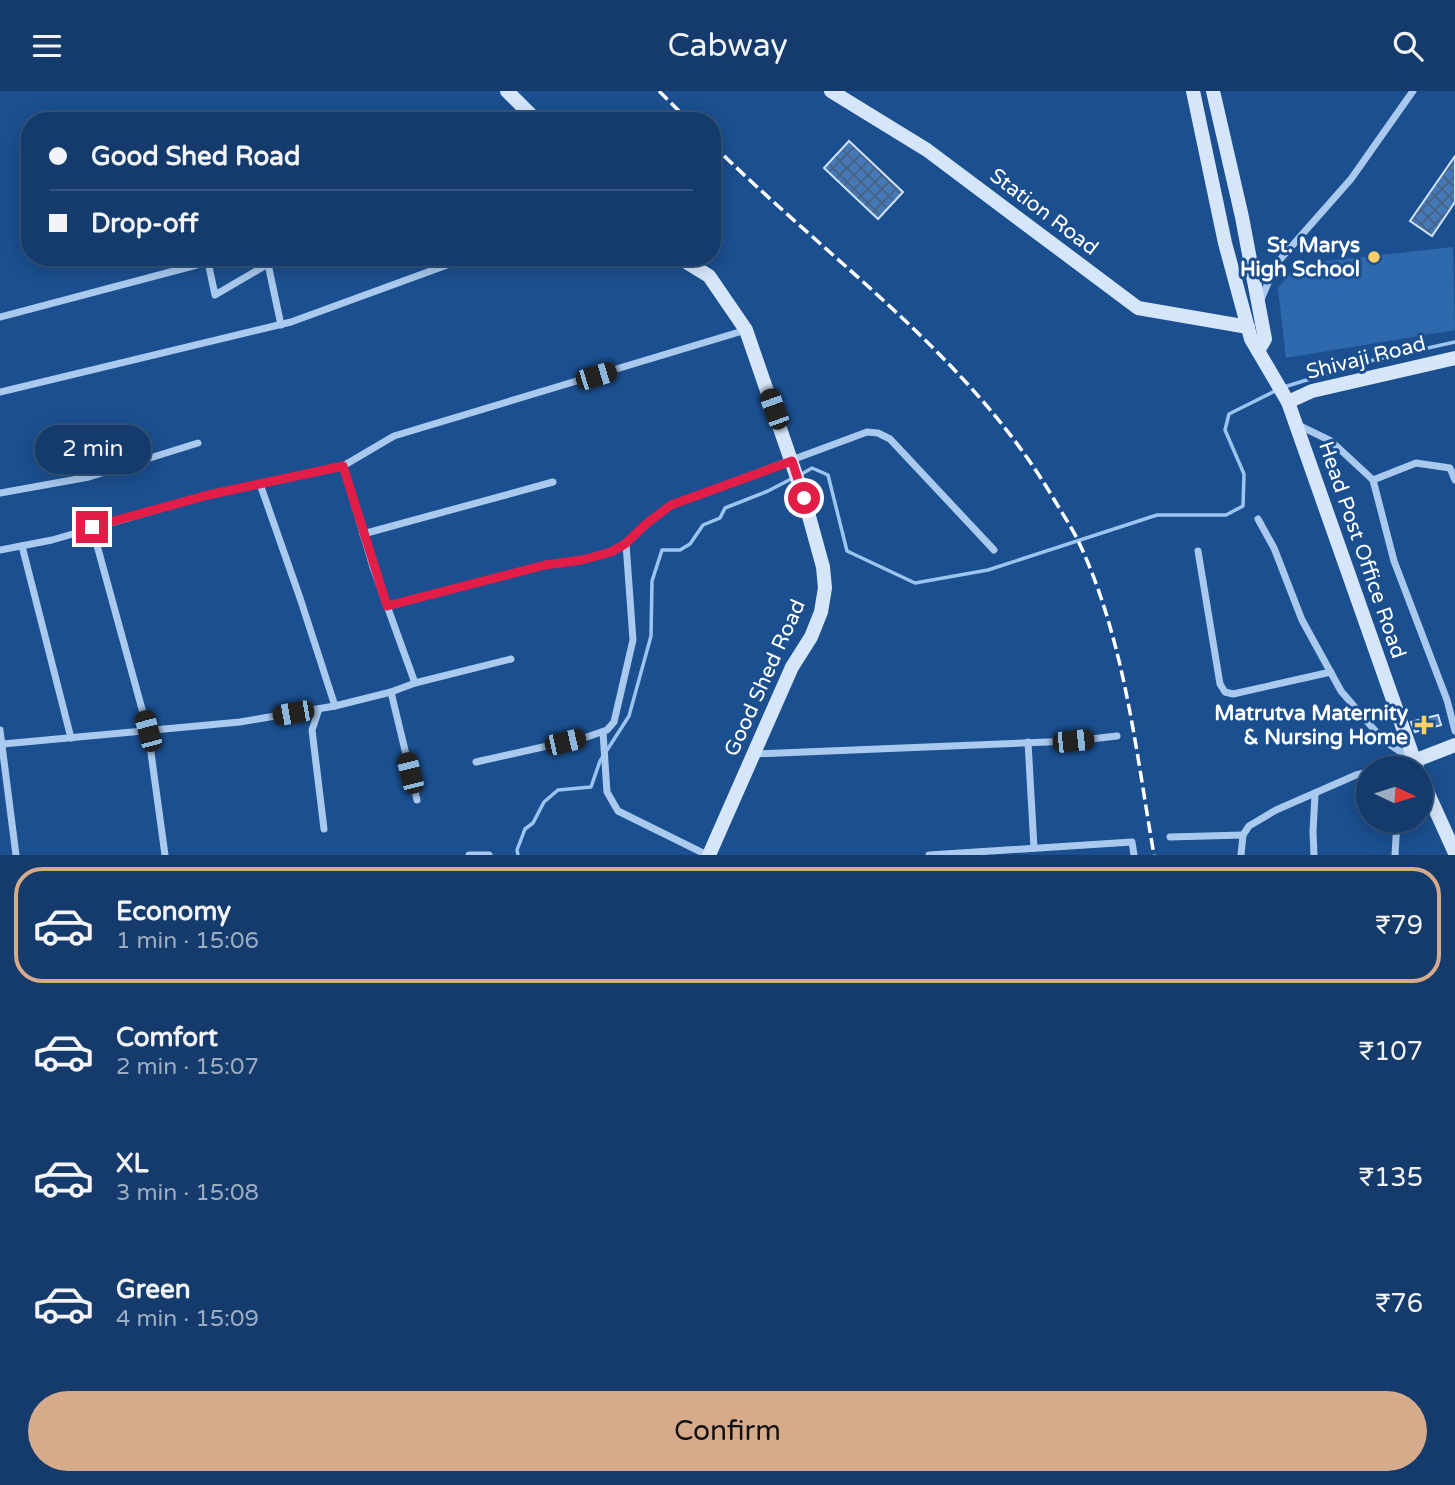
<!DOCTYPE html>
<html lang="en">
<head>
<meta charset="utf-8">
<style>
  body { margin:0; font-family:"Varela Round",sans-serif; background:#214673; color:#f1f3f6; height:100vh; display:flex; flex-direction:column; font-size:26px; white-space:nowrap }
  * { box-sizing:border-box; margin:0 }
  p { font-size:23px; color:#9dadc1 }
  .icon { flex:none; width:38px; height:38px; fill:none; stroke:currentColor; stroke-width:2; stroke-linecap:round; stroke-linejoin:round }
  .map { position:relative; height:764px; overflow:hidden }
  .side { display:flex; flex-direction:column; background:#143b6b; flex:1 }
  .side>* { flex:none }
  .top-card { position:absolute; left:21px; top:21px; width:700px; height:154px; border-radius:28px; box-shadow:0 4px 18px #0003,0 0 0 2px #33557e; display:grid; align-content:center; height:154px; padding:0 28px; background:#143b6b }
  .needle { width:46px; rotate:94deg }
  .buttons { position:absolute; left:1356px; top:665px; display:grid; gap:14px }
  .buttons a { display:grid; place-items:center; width:77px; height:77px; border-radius:50%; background:#143b6b; box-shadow:0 4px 18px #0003,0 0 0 2px #33557e; font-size:35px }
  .end { position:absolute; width:32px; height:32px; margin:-16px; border:9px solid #e11d48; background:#fff; box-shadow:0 0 0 4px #fff }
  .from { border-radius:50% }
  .bubble { position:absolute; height:49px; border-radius:24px; background:#143b6b; box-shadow:0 4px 18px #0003,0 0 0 2px #33557e; font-size:23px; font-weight:600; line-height:49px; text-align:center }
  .car { position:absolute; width:21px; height:42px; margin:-21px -10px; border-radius:9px; box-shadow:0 0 5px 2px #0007; background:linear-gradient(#222 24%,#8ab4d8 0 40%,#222 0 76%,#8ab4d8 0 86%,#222 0) }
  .top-card b { display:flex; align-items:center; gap:24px; height:66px; font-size:26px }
  .top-card b+b { border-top:2px solid #33557e }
  .top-card i { width:18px; height:18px; background:#f1f3f6 }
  ul { padding:12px 0 0; list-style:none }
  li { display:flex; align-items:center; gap:21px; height:116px; margin:0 14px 10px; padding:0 14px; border:4px solid transparent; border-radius:28px }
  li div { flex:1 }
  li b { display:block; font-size:26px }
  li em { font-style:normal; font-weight:600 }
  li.active { border-color:#d6ab8b }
  li>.icon { width:63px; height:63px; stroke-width:1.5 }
  .action { display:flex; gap:14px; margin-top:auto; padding:14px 28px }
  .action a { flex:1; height:80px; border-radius:42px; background:#d6ab8b; color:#111; font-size:28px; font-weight:600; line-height:80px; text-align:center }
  header { display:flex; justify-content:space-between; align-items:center; height:91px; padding:0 28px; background:#143b6b; font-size:32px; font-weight:600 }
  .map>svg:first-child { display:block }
  .garden { fill:#2e69ad }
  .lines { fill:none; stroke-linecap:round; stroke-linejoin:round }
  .stream { stroke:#9cc4f0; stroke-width:3.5 }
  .building { fill:url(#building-cross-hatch); stroke:#cfe3fa; stroke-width:2 }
  .street { stroke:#a9c9ee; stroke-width:7 }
  .secondary { stroke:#d6e6fa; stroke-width:14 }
  .rail { stroke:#fff; stroke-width:3.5; stroke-dasharray:12 5; stroke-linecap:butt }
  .route { stroke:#e11d48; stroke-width:9 }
  .poi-dot { fill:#ffd166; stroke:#1b4f8f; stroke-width:2.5 }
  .labels { text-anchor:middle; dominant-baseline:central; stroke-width:6; stroke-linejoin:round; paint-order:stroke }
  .street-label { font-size:21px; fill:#fff; stroke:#1b4f8f }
  .poi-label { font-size:21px; font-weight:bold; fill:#fff; stroke:#1b4f8f; text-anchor:end }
</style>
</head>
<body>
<header><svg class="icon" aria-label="menu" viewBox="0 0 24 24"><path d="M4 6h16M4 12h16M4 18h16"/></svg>Cabway<svg class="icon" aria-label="search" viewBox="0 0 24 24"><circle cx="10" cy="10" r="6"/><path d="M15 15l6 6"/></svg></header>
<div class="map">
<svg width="1455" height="764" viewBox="0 0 1455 764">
  <defs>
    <pattern id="building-cross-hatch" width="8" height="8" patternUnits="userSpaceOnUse" patternTransform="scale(1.75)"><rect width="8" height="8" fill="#4478b7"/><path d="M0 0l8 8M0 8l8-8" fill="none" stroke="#486282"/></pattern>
  </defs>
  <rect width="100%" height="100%" fill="#1b4f8f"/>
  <path class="garden" d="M1453 156 1455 239 1286 267 1278 197 1298 173Z"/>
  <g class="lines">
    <g class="stream">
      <path d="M1284 296 1365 271 1455 251"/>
      <path d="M800 384 812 377 828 384 847 460 915 492 988 479 1157 424H1226L1243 415 1244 383 1225 339 1229 323 1277 299"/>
      <path d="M518 764 517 759 525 738 533 732 544 711 558 699 591 696 600 670 629 625 651 545 652 490 662 459H680L690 453 703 434 720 427 725 417 768 400 793 387"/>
    </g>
  </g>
  <g class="building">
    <path d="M849 50 903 101 878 128 824 77Z"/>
    <path d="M1455 65V111L1432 145 1410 130Z"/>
    <path d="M1438 624 1441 634 1415 641 1411 631Z"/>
  </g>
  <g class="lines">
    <g class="street">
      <path d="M1260 211 1276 173 1351 88 1413 0"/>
      <path d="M0 226 208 171 215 204 268 173"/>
      <path d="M281 234 268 173 286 166"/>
      <path d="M0 301 291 231 469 166"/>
      <path d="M1298 334 1331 350 1373 389"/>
      <path d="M343 375 373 476 415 592"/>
      <path d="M1455 389 1450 377 1416 372 1373 389 1394 470 1447 609 1455 640"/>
      <path d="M260 393 300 507 335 615"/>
      <path d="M0 402 89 386 198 352"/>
      <path d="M1258 428 1274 457 1302 529 1341 600 1383 649 1413 669"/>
      <path d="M92 436 148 640 165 764"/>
      <path d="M363 443 553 391"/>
      <path d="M22 455 71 647"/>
      <path d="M0 459 52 449 208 404 343 375 394 345 746 239"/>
      <path d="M1198 460 1220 593 1225 601 1233 603 1331 581"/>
      <path d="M387 515 545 474 582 469 611 461 626 453 646 433 671 414 867 341 878 342 890 348 994 459"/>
      <path d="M391 601 417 709"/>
      <path d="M319 618 312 639 324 738"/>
      <path d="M0 639 16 764"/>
      <path d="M603 641 607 701 618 720 707 764"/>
      <path d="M1028 651 1034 757"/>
      <path d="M3 653 240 631 335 615 391 601 415 592 511 568"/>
      <path d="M754 663 1073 650 1117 645"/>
      <path d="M476 671 587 646 607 639 614 631 633 549 626 453"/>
      <path d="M1384 677 1414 670"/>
      <path d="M1170 746 1243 744"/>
      <path d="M469 764H489"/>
      <path d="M929 764 1132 751 1134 764"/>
      <path d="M1241 764 1243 744 1249 735 1276 719 1356 684 1368 681"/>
      <path d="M1314 764 1313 741 1315 704"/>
      <path d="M1395 764 1397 730"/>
    </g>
    <g class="secondary">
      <path d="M507 0 537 30"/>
      <path d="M831 0 927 59 1138 217 1248 236"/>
      <path d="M1193 0 1225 152 1251 248 1288 311 1417 677"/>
      <path d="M1213 0 1242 126 1265 248 1258 260"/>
      <path d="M678 166 709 185 746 239 804 407 823 476 825 497 821 521 811 546 792 576 709 764"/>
      <path d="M1288 311 1312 300 1455 267"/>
      <path d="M1414 670 1455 654"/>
      <path d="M1421 687 1455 762"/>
    </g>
    <g class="rail">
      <path d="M659 0 689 30"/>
      <path d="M712 53C829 169 970 265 1055 410 1064 425 1074 440 1081 456 1125 552 1136 661 1154 764"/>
    </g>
  </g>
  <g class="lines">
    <path class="route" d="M92 436 208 404 343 375 387 515 545 474 582 469 611 461 625 453 646 433 671 414 792 370 804 407"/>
  </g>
  <g class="poi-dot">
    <circle cx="1374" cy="166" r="7"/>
    <path d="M1420.5 623.5h7v7h7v7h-7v7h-7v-7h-7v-7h7z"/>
  </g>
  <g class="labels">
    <g class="street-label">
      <text transform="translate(1044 121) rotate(37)">Station Road</text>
      <text transform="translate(1366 267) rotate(-14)">Shivaji Road</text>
      <text transform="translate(1362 459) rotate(71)">Head Post Office Road</text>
      <text transform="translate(765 587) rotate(-66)">Good Shed Road</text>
    </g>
    <g class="poi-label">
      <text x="1360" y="154">St. Marys<tspan x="1360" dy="24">High School</tspan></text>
      <text x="1408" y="622">Matrutva Maternity<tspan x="1408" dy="24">&amp; Nursing Home</tspan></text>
    </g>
  </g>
</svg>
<div class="buttons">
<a><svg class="needle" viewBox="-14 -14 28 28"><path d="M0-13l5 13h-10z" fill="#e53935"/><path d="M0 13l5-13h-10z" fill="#9dadc1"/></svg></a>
</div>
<i class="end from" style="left:804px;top:407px"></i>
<i class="end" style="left:92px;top:436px"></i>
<div class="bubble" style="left:35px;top:334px;width:116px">2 min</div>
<i class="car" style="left:596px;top:285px;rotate:73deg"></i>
<i class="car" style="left:774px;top:318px;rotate:340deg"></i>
<i class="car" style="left:293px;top:622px;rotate:260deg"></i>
<i class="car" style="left:148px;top:640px;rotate:345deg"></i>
<i class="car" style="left:1073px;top:650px;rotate:84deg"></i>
<i class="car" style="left:565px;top:651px;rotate:77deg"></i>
<i class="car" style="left:410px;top:682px;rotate:346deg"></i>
<div class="top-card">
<b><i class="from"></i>Good Shed Road</b>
<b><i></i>Drop-off</b>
</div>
</div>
<section class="side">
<ul>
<li class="active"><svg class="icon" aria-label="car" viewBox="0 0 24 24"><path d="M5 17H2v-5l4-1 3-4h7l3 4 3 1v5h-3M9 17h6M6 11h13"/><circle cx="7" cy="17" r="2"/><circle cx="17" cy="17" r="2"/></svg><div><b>Economy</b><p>1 min · 15:06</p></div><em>₹79</em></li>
<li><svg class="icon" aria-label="car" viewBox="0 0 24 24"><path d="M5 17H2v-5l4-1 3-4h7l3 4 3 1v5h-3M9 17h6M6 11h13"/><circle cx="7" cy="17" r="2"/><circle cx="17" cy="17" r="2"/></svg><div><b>Comfort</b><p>2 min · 15:07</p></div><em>₹107</em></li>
<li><svg class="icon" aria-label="car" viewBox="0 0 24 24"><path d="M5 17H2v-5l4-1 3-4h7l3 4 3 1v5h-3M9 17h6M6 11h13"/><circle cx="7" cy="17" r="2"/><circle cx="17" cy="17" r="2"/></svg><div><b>XL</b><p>3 min · 15:08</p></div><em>₹135</em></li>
<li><svg class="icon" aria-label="car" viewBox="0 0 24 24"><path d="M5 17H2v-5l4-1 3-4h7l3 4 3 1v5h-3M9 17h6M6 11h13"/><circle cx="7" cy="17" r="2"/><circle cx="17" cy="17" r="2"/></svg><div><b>Green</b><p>4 min · 15:09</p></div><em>₹76</em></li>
</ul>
<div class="action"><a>Confirm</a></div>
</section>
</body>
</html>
